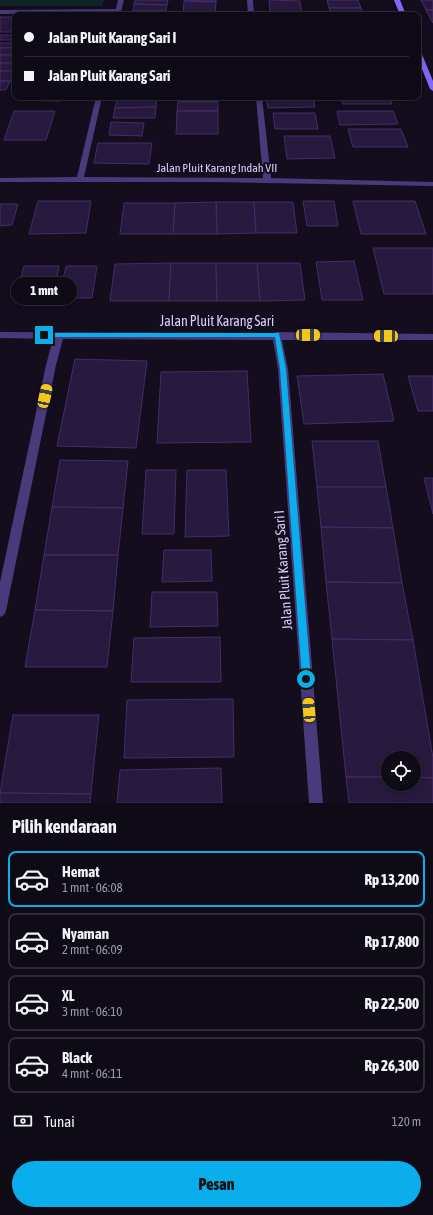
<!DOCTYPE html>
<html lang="id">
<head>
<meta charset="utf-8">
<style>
  body { margin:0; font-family:"Asap Condensed",sans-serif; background:#1c1823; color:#f1f3f6; height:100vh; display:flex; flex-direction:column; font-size:15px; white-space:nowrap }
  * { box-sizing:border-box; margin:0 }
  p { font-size:13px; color:#9b9aa1 }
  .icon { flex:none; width:22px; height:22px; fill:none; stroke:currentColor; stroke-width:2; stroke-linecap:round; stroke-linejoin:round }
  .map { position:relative; height:803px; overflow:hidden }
  .sheet { display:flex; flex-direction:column; background:#0e0a16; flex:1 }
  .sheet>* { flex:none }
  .hud { position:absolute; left:12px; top:12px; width:409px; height:88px; border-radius:8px; box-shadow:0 2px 10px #0003,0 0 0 1px #2e2b35; display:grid; align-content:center; height:88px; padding:0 12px; background:#0e0a16 }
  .tools { position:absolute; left:381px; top:751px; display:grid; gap:8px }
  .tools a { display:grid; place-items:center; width:40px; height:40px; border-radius:50%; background:#0e0a16; box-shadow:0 2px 10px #0003,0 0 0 1px #2e2b35; font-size:20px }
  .end { position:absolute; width:18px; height:18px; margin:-9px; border:5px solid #0aaeeb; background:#111; box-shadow:0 0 0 2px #111 }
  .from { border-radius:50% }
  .bubble { position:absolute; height:28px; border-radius:14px; background:#0e0a16; box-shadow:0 2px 10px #0003,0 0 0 1px #2e2b35; font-size:13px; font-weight:800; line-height:28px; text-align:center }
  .car { position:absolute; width:12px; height:24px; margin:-12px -6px; border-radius:5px; box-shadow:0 0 3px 1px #0007; background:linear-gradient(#f5c518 24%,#345 0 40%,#f5c518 0 76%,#345 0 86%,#f5c518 0) }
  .hud b { display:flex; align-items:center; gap:14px; height:38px; font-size:15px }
  .hud b+b { border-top:1px solid #2e2b35 }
  .hud i { width:10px; height:10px; background:#f1f3f6 }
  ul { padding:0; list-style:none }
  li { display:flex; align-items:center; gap:12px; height:56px; margin:0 8px 6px; padding:0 4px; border:2px solid #2e2b35; border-radius:8px }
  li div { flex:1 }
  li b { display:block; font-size:15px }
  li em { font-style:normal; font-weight:800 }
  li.current { border-color:#0aaeeb }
  li>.icon { width:36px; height:36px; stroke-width:1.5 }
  h2 { padding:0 12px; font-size:18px; line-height:48px }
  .pay { display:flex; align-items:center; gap:10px; height:44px; padding:0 12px; font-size:15px }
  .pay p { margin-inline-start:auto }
  .button { display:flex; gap:8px; margin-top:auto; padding:8px 12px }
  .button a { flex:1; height:46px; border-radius:24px; background:#0aaeeb; color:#111; font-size:16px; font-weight:800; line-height:46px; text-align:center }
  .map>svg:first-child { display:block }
  .green { fill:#102428 }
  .building { fill:#271a3e; stroke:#432d69 }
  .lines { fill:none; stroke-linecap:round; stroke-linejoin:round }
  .street { fill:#483a7b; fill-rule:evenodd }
  .secondary { fill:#8468f8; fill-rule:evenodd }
  .route { fill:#0aaeeb }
  .labels { text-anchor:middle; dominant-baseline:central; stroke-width:4; stroke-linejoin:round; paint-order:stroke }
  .far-street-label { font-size:12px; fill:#daccfd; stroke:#130d1e }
  .street-label { font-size:14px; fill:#daccfd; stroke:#130d1e }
</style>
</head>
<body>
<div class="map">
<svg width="433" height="803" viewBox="0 0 433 803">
  <rect width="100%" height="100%" fill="#130d1e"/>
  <path class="green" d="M0 0H104L102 6H0Z"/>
  <g class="building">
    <path d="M135 0H168L167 5 134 4Z"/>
    <path d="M184 0H216V2Z"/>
    <path d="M269 0 300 1 302 14 270 13Z"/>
    <path d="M327 0H358L361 8H329Z"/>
    <path d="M421 0H433V10H426Z"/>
    <path d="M184 1 216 2 215 15 183 14Z"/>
    <path d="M134 4 167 5 166 11H133Z"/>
    <path d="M329 8H361L364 15H331Z"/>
    <path d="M426 10H433V23Z"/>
    <path d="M133 11H166V15H132Z"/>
    <rect x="0" y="17" width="15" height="15"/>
    <rect x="0" y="35" width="15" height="5"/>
    <rect x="0" y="43" width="15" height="5"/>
    <rect x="0" y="48" width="15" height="7"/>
    <rect x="0" y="55" width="15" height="8"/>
    <path d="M0 63H15L14 71H0Z"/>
    <path d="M0 71H14L10 81H0Z"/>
    <path d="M0 81H10L6 90H0Z"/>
    <path d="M21 97H61L60 101 20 100Z"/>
    <rect x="117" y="97" width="40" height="2"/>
    <rect x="178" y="97" width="40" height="5"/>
    <path d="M266 97H313L315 107 268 108Z"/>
    <path d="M341 97H390L392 104H343Z"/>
    <path d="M117 99H157L156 107 115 108Z"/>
    <path d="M178 102H218V111H177Z"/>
    <path d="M156 107 155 118H113L115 108Z"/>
    <path d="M14 111H55L46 140H4Z"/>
    <path d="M177 111H218V134H176Z"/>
    <path d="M337 111H393L398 124 340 125Z"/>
    <path d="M273 113H315L318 129H275Z"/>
    <path d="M111 122 144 123 142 136 109 135Z"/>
    <path d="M348 129H401L408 147H353Z"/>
    <path d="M284 136H330L335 158 287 159Z"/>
    <path d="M98 143H152L149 164 94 163Z"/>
    <path d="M38 201H91L86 233 29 234Z"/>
    <path d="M303 201H334L338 226H307Z"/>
    <path d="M353 201H415L426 234H361Z"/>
    <path d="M216 202H254L256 233 217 234Z"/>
    <path d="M216 202 217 234H173L175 203Z"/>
    <path d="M254 202H293L297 233H256Z"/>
    <path d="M124 203H175L173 234H120Z"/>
    <path d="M0 204H18L12 225 0 226Z"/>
    <path d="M373 248H433V294H384Z"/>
    <path d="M354 261 363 300H322L316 262Z"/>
    <path d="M171 263 169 301H110L115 264Z"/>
    <path d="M171 263H216L217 301H169Z"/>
    <path d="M216 263H257L260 301H217Z"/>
    <path d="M257 263H300L305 300 260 301Z"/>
    <path d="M24 266H59L54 296H16Z"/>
    <path d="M66 266H97L92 298H59Z"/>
    <path d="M75 359 147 361 136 448 57 446Z"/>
    <path d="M247 371 251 442 157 443 161 372Z"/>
    <path d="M383 374 394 421 304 424 297 376Z"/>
    <path d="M408 376H433V411H418Z"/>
    <path d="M312 441H378L386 487H317Z"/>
    <path d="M60 460 128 461 123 508 52 507Z"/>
    <path d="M146 470H176L174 534H142Z"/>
    <path d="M187 470H226L229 536 185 537Z"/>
    <path d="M424 478H433V514Z"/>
    <path d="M317 487H386L393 528 321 527Z"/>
    <path d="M52 507 123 508 118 555H44Z"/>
    <path d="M321 527 393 528 402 583 326 582Z"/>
    <path d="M164 550H211L212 581 162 582Z"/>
    <path d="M44 555H118L113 611 35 610Z"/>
    <path d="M326 582 402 583 413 640 332 639Z"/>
    <path d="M152 592H217L218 626 150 627Z"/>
    <path d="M35 610 113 611 107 667H25Z"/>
    <path d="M220 637 221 682H131L134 638Z"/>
    <path d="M332 639 413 640 433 758V778L414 777V758H388V777H346Z"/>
    <path d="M233 699 234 757 124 758 127 700Z"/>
    <path d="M13 715H99L91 794 0 793Z"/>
    <path d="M221 768 222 803H117L120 770Z"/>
    <path d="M346 777H388V784H414V777L433 778V803H349Z"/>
    <path d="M0 793 91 794 90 803H0Z"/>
  </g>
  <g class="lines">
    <g class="street">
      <path d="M118 0H124L120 15H114L115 13 0 14V10L116 9Z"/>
      <path d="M247 0H253L254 15H248Z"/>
      <path d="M96 97H102L84 177 263 178 256 97H262L271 178 433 182V186L216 182H0V178L77 177Z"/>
      <path d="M0 332 274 333 277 332 433 334V340H282L288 369 323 803H309L278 369 273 340 63 339 56 365 6 611 4 615 0 617V582L46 365 53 339 0 338Z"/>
    </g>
    <g class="secondary">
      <path d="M394 0H400L406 15H400Z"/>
      <path d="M418 50 421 52 433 81V91L430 89 418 59Z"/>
    </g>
  </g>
  <path class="route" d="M42 333H279L286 369 311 679 309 682 306 683 302 679 280 369 275 337H44L42 335Z"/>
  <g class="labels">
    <g class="far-street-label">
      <text x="217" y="168">Jalan Pluit Karang Indah VII</text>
    </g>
    <g class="street-label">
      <text x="217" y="321">Jalan Pluit Karang Sari</text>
      <text transform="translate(283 570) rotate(-94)">Jalan Pluit Karang Sari I</text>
    </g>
  </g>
</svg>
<div class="tools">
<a><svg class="icon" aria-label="locate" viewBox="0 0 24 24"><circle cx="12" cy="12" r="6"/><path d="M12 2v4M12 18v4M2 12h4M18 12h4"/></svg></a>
</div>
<i class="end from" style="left:306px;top:679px"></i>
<i class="end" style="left:44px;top:335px"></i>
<div class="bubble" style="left:11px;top:277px;width:66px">1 mnt</div>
<i class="car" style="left:308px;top:335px;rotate:90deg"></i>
<i class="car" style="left:386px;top:336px;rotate:271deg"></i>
<i class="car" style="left:45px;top:396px;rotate:12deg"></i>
<i class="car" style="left:309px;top:710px;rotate:356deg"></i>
<div class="hud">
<b><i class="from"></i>Jalan Pluit Karang Sari I</b>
<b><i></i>Jalan Pluit Karang Sari</b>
</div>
</div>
<section class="sheet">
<h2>Pilih kendaraan</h2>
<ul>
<li class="current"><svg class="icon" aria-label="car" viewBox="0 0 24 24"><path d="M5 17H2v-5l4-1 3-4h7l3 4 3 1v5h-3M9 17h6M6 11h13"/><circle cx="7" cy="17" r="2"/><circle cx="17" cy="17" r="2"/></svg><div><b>Hemat</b><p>1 mnt · 06:08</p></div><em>Rp 13,200</em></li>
<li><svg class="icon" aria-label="car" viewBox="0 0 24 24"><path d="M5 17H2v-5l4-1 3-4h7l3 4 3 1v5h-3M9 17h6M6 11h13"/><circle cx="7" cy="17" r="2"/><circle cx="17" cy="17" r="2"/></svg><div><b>Nyaman</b><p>2 mnt · 06:09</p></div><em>Rp 17,800</em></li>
<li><svg class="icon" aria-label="car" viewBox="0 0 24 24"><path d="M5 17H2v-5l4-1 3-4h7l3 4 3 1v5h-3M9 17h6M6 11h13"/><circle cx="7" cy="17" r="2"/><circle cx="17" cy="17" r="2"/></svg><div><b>XL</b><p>3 mnt · 06:10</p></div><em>Rp 22,500</em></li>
<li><svg class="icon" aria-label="car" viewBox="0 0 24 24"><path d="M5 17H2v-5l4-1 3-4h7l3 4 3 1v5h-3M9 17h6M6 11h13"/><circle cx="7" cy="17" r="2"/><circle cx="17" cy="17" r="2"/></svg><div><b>Black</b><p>4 mnt · 06:11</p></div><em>Rp 26,300</em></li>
</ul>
<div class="pay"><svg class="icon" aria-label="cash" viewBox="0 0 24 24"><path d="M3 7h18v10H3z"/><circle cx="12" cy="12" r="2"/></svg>Tunai<p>120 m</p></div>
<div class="button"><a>Pesan</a></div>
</section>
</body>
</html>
